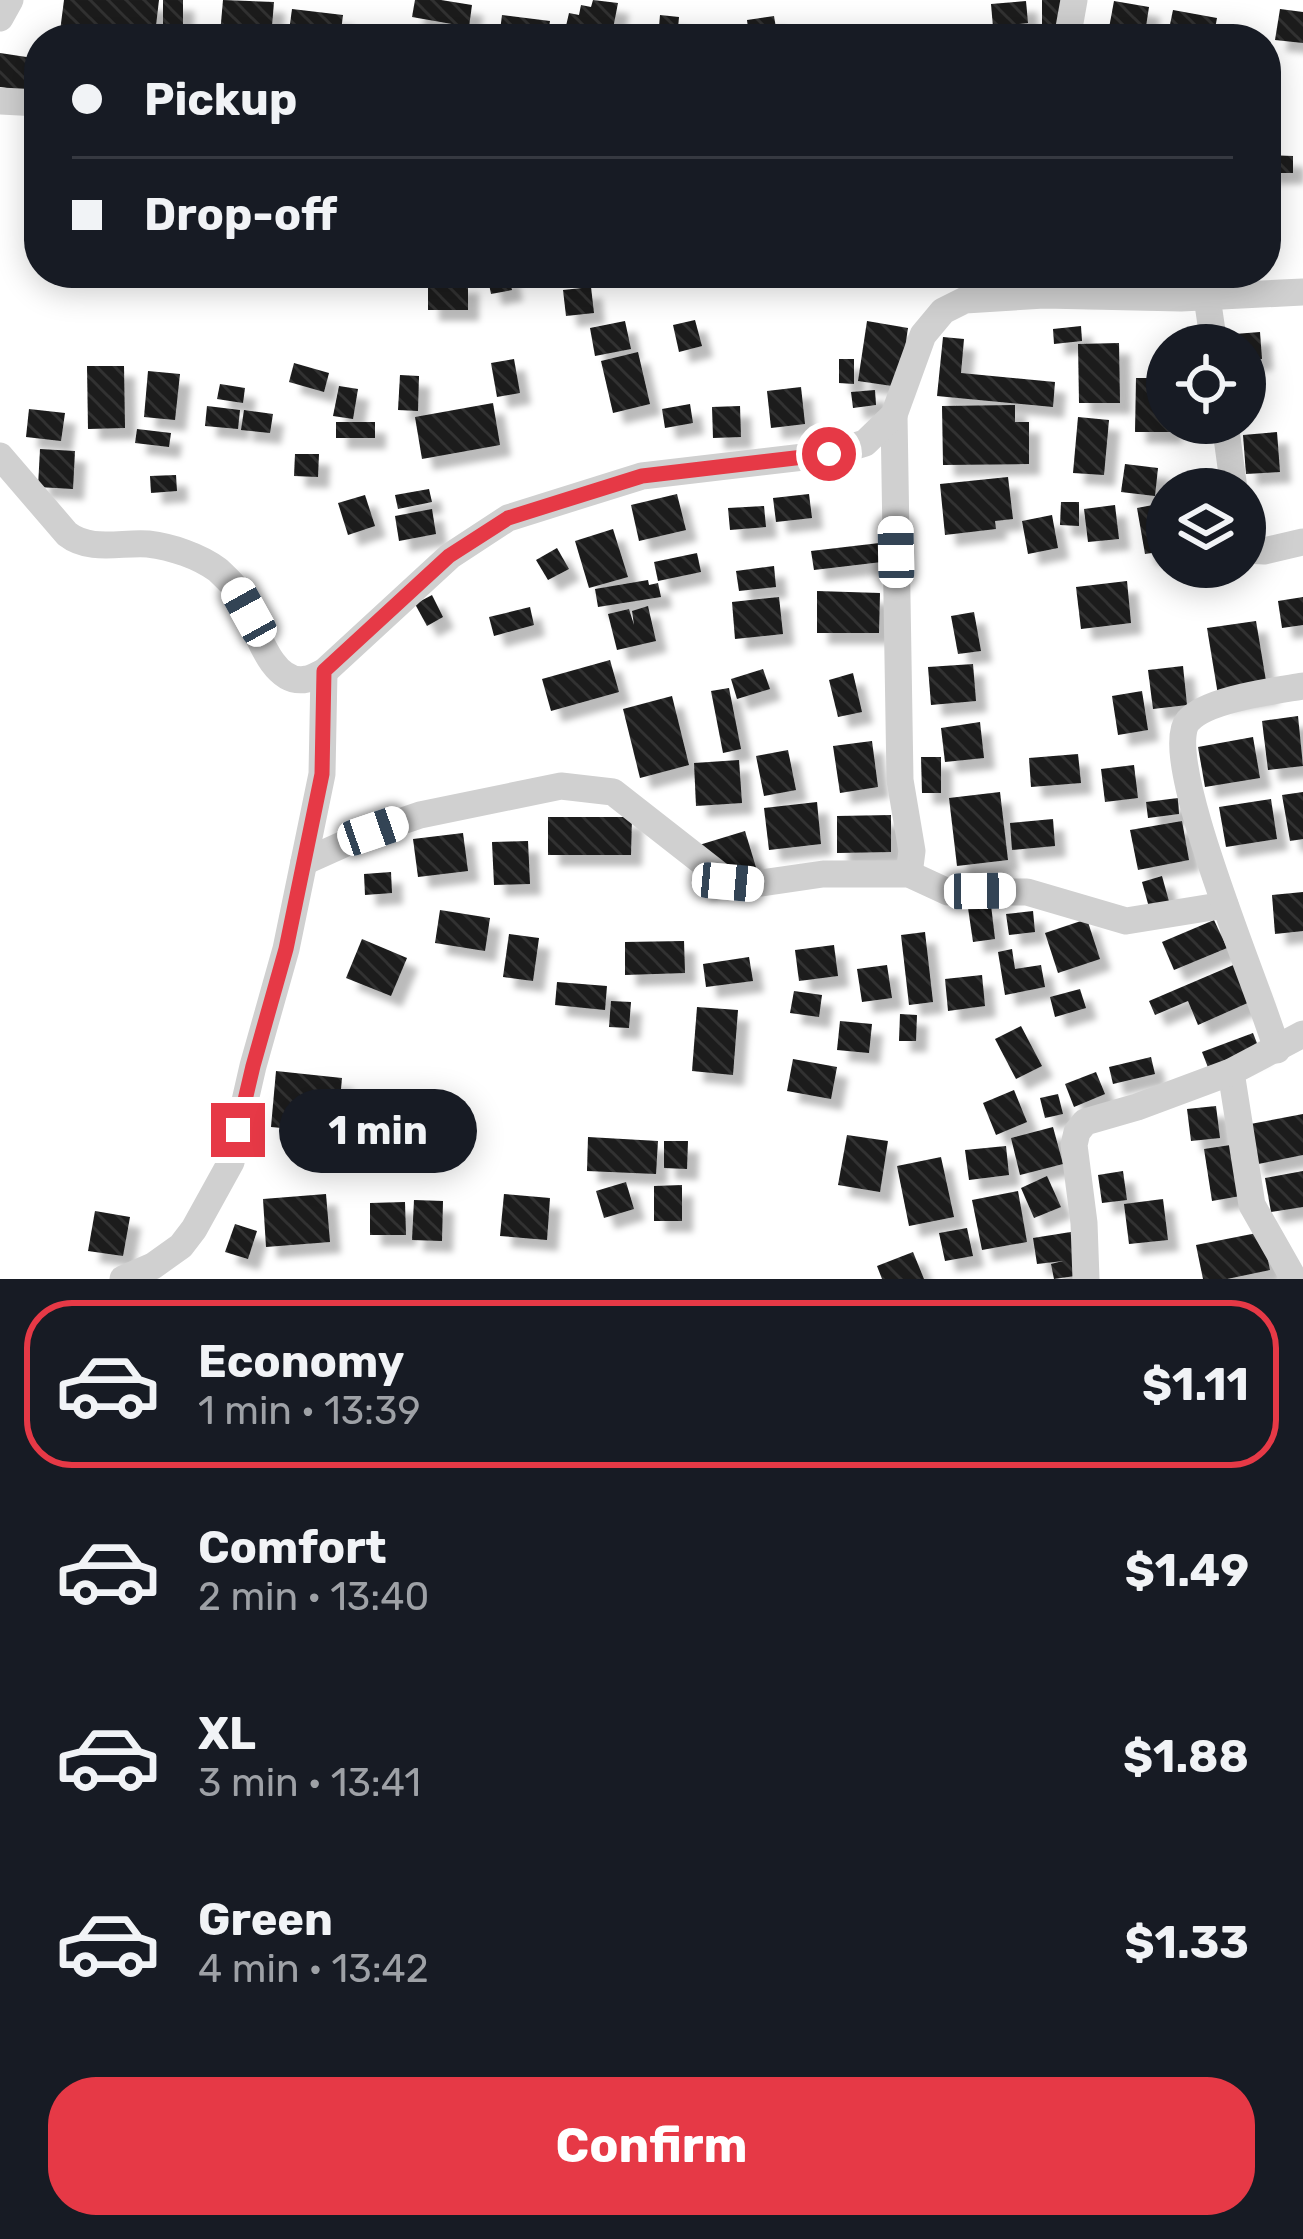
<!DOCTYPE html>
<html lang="en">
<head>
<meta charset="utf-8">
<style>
  body { margin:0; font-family:Rubik,sans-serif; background:#242831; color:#f1f3f6; height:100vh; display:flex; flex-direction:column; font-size:45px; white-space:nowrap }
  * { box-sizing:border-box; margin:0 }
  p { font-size:39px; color:#9ea1a6 }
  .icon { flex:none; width:66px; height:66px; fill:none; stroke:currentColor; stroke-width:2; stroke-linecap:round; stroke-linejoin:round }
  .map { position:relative; height:1279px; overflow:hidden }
  .side { display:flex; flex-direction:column; background:#171b24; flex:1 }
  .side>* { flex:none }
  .hud { position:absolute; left:24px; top:24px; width:1257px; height:264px; border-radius:48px; box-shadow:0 6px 30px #0003; display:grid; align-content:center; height:264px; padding:0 48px; background:#171b24 }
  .fabs { position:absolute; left:1146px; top:324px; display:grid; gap:24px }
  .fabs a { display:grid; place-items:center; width:120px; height:120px; border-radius:50%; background:#171b24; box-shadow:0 6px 30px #0003; font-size:60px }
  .end { position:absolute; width:54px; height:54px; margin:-27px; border:15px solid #e63946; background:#fff; box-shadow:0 0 0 6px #fff }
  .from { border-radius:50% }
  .bubble { position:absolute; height:84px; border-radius:42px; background:#171b24; box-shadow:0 6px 30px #0003; font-size:39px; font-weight:700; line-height:84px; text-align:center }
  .car { position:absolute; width:36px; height:72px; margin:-36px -18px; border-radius:15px; box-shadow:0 0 9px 3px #0007; background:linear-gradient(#fff 24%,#345 0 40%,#fff 0 76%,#345 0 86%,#fff 0) }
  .hud b { display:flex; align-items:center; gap:42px; height:114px; font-size:45px }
  .hud b+b { border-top:3px solid #363941 }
  .hud i { width:30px; height:30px; background:#f1f3f6 }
  ul { padding:21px 0 0; list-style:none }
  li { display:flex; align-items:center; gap:36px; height:168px; margin:0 24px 18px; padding:0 24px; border:6px solid transparent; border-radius:48px }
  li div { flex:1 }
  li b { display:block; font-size:45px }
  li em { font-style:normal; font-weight:700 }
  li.selected { border-color:#e63946 }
  li>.icon { width:108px; height:108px; stroke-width:1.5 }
  .primary-button { display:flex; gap:24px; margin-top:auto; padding:24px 48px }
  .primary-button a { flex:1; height:138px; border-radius:48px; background:#e63946; color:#fff; font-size:48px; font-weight:700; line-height:138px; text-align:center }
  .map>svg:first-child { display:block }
  .building { fill:url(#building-back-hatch); filter:url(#shadow) }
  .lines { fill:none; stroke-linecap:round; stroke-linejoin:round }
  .minor { stroke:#d0d0d0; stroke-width:27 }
  .route { stroke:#e63946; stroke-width:15 }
</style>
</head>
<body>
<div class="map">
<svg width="1303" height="1279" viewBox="0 0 1303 1279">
  <defs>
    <pattern id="building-back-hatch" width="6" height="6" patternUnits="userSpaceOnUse" patternTransform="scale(3)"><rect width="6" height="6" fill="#1a1a1a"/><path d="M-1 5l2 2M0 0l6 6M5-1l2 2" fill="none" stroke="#333"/></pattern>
    <filter id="shadow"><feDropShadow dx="11" dy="11" stdDeviation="3" flood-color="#0004"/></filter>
  </defs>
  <rect width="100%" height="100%" fill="#fff"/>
  <g class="building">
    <path d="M64 0H159L155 34 114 29 113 39H59Z"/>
    <rect x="163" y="0" width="20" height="33"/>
    <path d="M223 0 274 2 271 38 220 34Z"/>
    <path d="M415 0H441L472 5 469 27 412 17Z"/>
    <path d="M593 0 618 3 611 39H563L569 13 579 15 581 5 591 7Z"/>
    <rect x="1042" y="0" width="25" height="24"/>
    <path d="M1026 1 1028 23 993 27 991 4Z"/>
    <path d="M1114 1 1149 7 1144 39H1107Z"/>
    <path d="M292 9 343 15 340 39H288Z"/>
    <path d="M1280 9 1303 12V43L1275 40Z"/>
    <path d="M1173 10 1217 18 1213 39H1167Z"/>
    <path d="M502 15 550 21 547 39H499Z"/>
    <path d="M660 15 679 17 677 39H658Z"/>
    <path d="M774 16 777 34 749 37 747 20Z"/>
    <path d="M854 27 898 31 897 39H852Z"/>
    <path d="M409 30 465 33V39H409Z"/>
    <path d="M0 53 33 58 28 91 0 87Z"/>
    <path d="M1266 155 1293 156V173H1266Z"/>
    <path d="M508 273 512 290 491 294 487 274Z"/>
    <path d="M1075 273H1128L1130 287 1077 293Z"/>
    <path d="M468 282V310H428V283Z"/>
    <path d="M591 287 594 313 566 316 563 290Z"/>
    <path d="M695 320 702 346 679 352 673 325Z"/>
    <path d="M625 321 631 349 595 356 590 328Z"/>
    <path d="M867 321 908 328 899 387 858 381Z"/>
    <path d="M1081 326 1082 341 1054 344 1053 329Z"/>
    <path d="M1260 332 1262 359 1245 361V345H1223L1222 335Z"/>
    <path d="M943 337 964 339 961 373 1055 382 1053 407 937 396Z"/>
    <path d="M1119 343 1120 403H1079L1078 344Z"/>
    <path d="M638 352 650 404 613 413 601 361Z"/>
    <path d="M514 359 520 393 497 397 491 363Z"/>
    <path d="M839 359H854V384L839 383Z"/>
    <path d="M294 363 329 373 324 392 289 382Z"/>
    <path d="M87 366H124L125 428 88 429Z"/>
    <path d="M148 371 180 374 175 420 144 417Z"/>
    <path d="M400 375 419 376 418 411 398 410Z"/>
    <path d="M1136 378H1167V423H1171V432H1135Z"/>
    <path d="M220 384 245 388 243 403 217 399Z"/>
    <path d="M339 386 358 389 353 419 333 416Z"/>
    <path d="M801 387 805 424 771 428 767 391Z"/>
    <path d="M875 390 876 405 853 408 851 392Z"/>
    <path d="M493 403 500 445 422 459 415 417Z"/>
    <path d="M690 404 693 423 665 428 662 409Z"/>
    <path d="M1015 405V422H1029V464L943 465 942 406Z"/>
    <path d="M207 406 240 410 238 429 205 426Z"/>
    <path d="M740 406 741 437 713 438 712 407Z"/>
    <path d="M29 409 65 413 61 441 26 437Z"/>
    <path d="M244 410 273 414 270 433 241 430Z"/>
    <path d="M1078 417 1109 420 1104 475 1073 473Z"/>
    <rect x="336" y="422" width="39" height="16"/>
    <path d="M137 429 171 433 169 447 135 443Z"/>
    <path d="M1277 432 1280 472 1246 474 1243 435Z"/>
    <path d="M40 449 75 451 73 489 38 487Z"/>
    <path d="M295 454H319L318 477 294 476Z"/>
    <path d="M1125 464 1158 468 1155 496 1121 492Z"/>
    <path d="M176 475 177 491 151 493 150 476Z"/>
    <path d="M1008 477 1013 519 995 521 996 529 945 535 940 484Z"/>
    <path d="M429 489 432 502 398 509 395 495Z"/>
    <path d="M677 494 686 530 639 541 631 505Z"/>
    <path d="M809 494 812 518 776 522 773 498Z"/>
    <path d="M365 495 375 526 348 535 338 503Z"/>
    <path d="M1061 502H1079V526L1060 525Z"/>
    <path d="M1158 504 1166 551 1145 554 1137 508Z"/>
    <path d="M1115 505 1119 539 1088 542 1084 509Z"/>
    <path d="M764 506 766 527 730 530 728 508Z"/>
    <path d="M432 509 436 534 399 541 395 516Z"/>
    <path d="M1052 515 1058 548 1028 554 1022 521Z"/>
    <path d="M613 529 628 577 589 588 575 541Z"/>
    <path d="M888 542 890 561 814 570 811 551Z"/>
    <path d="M557 548 569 569 548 580 536 560Z"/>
    <path d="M697 553 701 572 658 581 654 562Z"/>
    <path d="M774 566 776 587 739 591 736 571Z"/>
    <path d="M648 580 649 585 658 583 661 597 598 607 595 589Z"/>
    <path d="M1127 581 1131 623 1081 629 1076 587Z"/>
    <path d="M817 591 880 593 879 633H817Z"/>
    <path d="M432 595 443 617 427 626 415 604Z"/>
    <path d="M779 597 783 634 735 639 732 602Z"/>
    <path d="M1303 597V625L1282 628 1278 601Z"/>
    <path d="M648 606 656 641 617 650 608 614 629 609 634 625 632 611Z"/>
    <path d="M530 607 534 625 494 636 489 617Z"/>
    <path d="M974 612 981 651 958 654 951 616Z"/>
    <path d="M1256 621 1268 693 1219 701 1207 628Z"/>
    <path d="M610 660 619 692 551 711 542 679Z"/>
    <path d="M973 664 976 701 931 705 928 667Z"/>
    <path d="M1183 666 1187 705 1153 709 1148 670Z"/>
    <path d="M763 669 770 689 737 699 731 679Z"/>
    <path d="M853 673 862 712 838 717 829 680Z"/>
    <path d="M729 688 741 749 723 753 711 691Z"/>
    <path d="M1142 691 1148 730 1118 735 1112 696Z"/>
    <path d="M672 696 689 765 640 778 623 709Z"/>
    <path d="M1298 716 1303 766 1268 770 1262 721Z"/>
    <path d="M980 722 984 758 945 762 941 728Z"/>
    <path d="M1253 737 1260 778 1205 787 1198 747Z"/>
    <path d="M872 741 878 787 840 793 833 746Z"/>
    <path d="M788 750 796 790 764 796 756 756Z"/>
    <path d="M1078 754 1081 783 1031 787 1029 758Z"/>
    <path d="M921 757H941V793H922Z"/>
    <path d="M739 760 742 803 696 806 694 763Z"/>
    <path d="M1134 765 1138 798 1105 802 1101 769Z"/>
    <path d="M1000 792 1008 860 957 866 949 798Z"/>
    <path d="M1303 792V839L1290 841 1282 795Z"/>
    <path d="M1178 798 1179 814 1148 818 1146 802Z"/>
    <path d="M1271 799 1277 839 1226 847 1219 807Z"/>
    <path d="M817 802 821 844 769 850 764 808Z"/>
    <path d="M891 815V852L837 853V816Z"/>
    <path d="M548 817H632L631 855H548Z"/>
    <path d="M1053 819 1055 846 1012 850 1010 823Z"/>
    <path d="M1182 821 1189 860 1138 870 1130 830Z"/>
    <path d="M745 831 758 874 699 891 686 849Z"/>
    <path d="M463 833 468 871 418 877 413 839Z"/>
    <path d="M528 841 530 884 494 885 492 842Z"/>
    <path d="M391 872 392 893 365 895 364 874Z"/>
    <path d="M1162 876 1170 905 1150 911 1142 882Z"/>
    <path d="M1303 892V931L1275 934 1272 895Z"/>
    <path d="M991 905 995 939 973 942 968 908Z"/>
    <path d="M440 910 490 918 485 951 435 943Z"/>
    <path d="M1033 911 1035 932 1009 935 1006 914Z"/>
    <path d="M1087 919 1100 959 1058 973 1045 933Z"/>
    <path d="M1214 920 1227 948 1174 970 1162 942Z"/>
    <path d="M925 932 933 1002 909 1005 901 935Z"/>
    <path d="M509 934 539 938 533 981 503 977Z"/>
    <path d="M362 939 407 958 391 996 346 978Z"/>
    <path d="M684 941 685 973 625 975V942Z"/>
    <path d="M834 945 838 976 799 981 795 950Z"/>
    <path d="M1012 949 1015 969 1041 965 1045 987 1005 995 998 952Z"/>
    <path d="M749 957 753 981 706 987 703 964Z"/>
    <path d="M1245 960 1261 997 1198 1025 1188 1001 1155 1015 1149 1001Z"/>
    <path d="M887 965 892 998 862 1002 857 969Z"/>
    <path d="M982 975 985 1006 948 1011 945 979Z"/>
    <path d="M557 982 607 986 605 1010 555 1005Z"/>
    <path d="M1080 989 1086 1008 1055 1017 1050 997Z"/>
    <path d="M794 991 822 995 819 1017 790 1013Z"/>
    <path d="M611 1001 631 1002 629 1028 609 1027Z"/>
    <path d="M697 1007 738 1010 733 1075 692 1071Z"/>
    <path d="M900 1014 917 1015 916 1041H899Z"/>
    <path d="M840 1021 872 1024 869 1053 837 1050Z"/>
    <path d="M1021 1026 1042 1066 1016 1079 995 1039Z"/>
    <path d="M1253 1033 1260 1051 1209 1070 1202 1052Z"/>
    <path d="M1151 1057 1155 1074 1113 1084 1109 1067Z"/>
    <path d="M793 1059 837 1067 831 1099 787 1091Z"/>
    <path d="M276 1071 342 1078 337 1133 271 1127Z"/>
    <path d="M1096 1072 1105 1094 1074 1107 1065 1084Z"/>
    <path d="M1014 1090 1027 1122 996 1135 983 1103Z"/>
    <path d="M1058 1094 1063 1114 1045 1118 1040 1098Z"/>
    <path d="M1216 1106 1220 1138 1191 1141 1187 1109Z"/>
    <path d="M1303 1114V1155L1253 1165 1245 1125Z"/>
    <path d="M1053 1127 1063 1164 1020 1175 1011 1138Z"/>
    <path d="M847 1135 888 1141 880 1192 838 1185Z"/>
    <path d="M588 1137 658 1141 656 1174 587 1171Z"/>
    <path d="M664 1141H688L687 1169 664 1168Z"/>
    <path d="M1237 1144 1246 1195 1212 1201 1204 1149Z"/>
    <path d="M1006 1146 1009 1175 969 1180 965 1150Z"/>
    <path d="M941 1157 954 1217 909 1226 897 1166Z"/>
    <path d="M1123 1171 1127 1200 1102 1203 1098 1175Z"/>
    <path d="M1303 1171V1207L1271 1212 1265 1178Z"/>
    <path d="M1047 1176 1061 1207 1034 1218 1021 1188Z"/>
    <path d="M626 1182 634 1209 604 1218 596 1191Z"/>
    <path d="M682 1185V1221H654V1186Z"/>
    <path d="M1018 1191 1027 1242 982 1250 972 1200Z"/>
    <path d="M326 1194 330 1242 266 1247 263 1199Z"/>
    <path d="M504 1194 550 1198 547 1240 500 1236Z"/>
    <path d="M1163 1199 1168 1240 1129 1244 1124 1204Z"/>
    <path d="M414 1200 443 1201 442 1241 412 1240Z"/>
    <path d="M405 1202 406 1235H370V1203Z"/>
    <path d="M95 1211 130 1217 123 1256 88 1251Z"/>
    <path d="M235 1224 257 1231 248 1259 225 1252Z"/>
    <path d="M967 1228 973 1256 945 1261 939 1233Z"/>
    <path d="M1077 1231 1081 1258 1072 1259 1075 1276 1054 1279 1051 1264 1063 1261 1037 1264 1033 1238Z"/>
    <path d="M1262 1232 1270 1270 1227 1279H1203L1196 1245Z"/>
    <path d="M913 1252 924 1279H882L877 1266Z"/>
  </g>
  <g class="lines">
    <g class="minor">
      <path d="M0 18 10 0"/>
      <path d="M1067 39 1074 0"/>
      <path d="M0 101 39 103"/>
      <path d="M1207 297 1214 345"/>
      <path d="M894 415 900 780 912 851 909 874"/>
      <path d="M1225 423 1234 489"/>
      <path d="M0 456 67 534C90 552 121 542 148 544 172 547 199 556 218 570 224 576 232 583 237 590 253 615 268 688 307 679 313 678 318 674 324 672L450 556 508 518 642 476 829 454 865 443 894 415 923 335 943 311 965 300 1044 295 1181 298 1303 292"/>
      <path d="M1245 550 1264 551 1303 542"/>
      <path d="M304 862 373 831 420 815 561 786 613 792 728 882 754 884 823 874H909L948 892H1027L1126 921 1225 905"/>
      <path d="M1277 1050C1263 997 1158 756 1188 721 1207 699 1274 691 1303 686"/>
      <path d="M1231 1072 1252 1205 1294 1279"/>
      <path d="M123 1279 153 1266 181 1246 194 1229 231 1162 253 1066 286 949 322 774 324 672"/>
      <path d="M1086 1279 1084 1223 1074 1145 1077 1132 1085 1122 1137 1107 1231 1072 1303 1034"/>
    </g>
  </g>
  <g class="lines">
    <path class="route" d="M238 1130 253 1066 286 949 322 774 324 671 449 556 508 518 642 476 829 454"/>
  </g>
</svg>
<div class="fabs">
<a><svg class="icon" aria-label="locate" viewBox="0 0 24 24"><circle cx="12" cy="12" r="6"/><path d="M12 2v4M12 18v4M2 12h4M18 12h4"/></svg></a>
<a><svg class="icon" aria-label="layers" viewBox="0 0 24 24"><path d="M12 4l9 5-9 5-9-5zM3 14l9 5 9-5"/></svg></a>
</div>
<i class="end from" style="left:829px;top:454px"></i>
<i class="end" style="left:238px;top:1130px"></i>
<div class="bubble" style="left:279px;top:1089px;width:198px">1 min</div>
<i class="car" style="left:896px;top:552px;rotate:359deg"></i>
<i class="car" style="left:249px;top:612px;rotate:331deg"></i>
<i class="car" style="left:373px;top:831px;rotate:71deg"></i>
<i class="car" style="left:728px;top:882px;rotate:95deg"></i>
<i class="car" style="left:980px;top:891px;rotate:89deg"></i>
<div class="hud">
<b><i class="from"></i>Pickup</b>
<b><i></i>Drop-off</b>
</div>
</div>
<section class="side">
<ul>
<li class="selected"><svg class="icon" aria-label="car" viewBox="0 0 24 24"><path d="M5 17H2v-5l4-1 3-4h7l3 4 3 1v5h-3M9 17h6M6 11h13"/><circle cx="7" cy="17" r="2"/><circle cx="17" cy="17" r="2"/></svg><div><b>Economy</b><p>1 min · 13:39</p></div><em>$1.11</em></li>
<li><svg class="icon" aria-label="car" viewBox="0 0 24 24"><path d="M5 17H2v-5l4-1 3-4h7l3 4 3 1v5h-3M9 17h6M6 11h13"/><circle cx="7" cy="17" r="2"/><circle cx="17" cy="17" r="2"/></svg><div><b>Comfort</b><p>2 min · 13:40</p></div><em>$1.49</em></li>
<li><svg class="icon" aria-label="car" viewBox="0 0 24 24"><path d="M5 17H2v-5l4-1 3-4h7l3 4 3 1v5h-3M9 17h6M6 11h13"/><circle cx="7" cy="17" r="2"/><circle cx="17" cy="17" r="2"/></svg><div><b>XL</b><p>3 min · 13:41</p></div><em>$1.88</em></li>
<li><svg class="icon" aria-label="car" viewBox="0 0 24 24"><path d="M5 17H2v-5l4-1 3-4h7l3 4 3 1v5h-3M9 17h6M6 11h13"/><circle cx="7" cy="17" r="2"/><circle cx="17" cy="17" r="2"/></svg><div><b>Green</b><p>4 min · 13:42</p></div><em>$1.33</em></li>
</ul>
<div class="primary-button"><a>Confirm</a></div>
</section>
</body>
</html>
